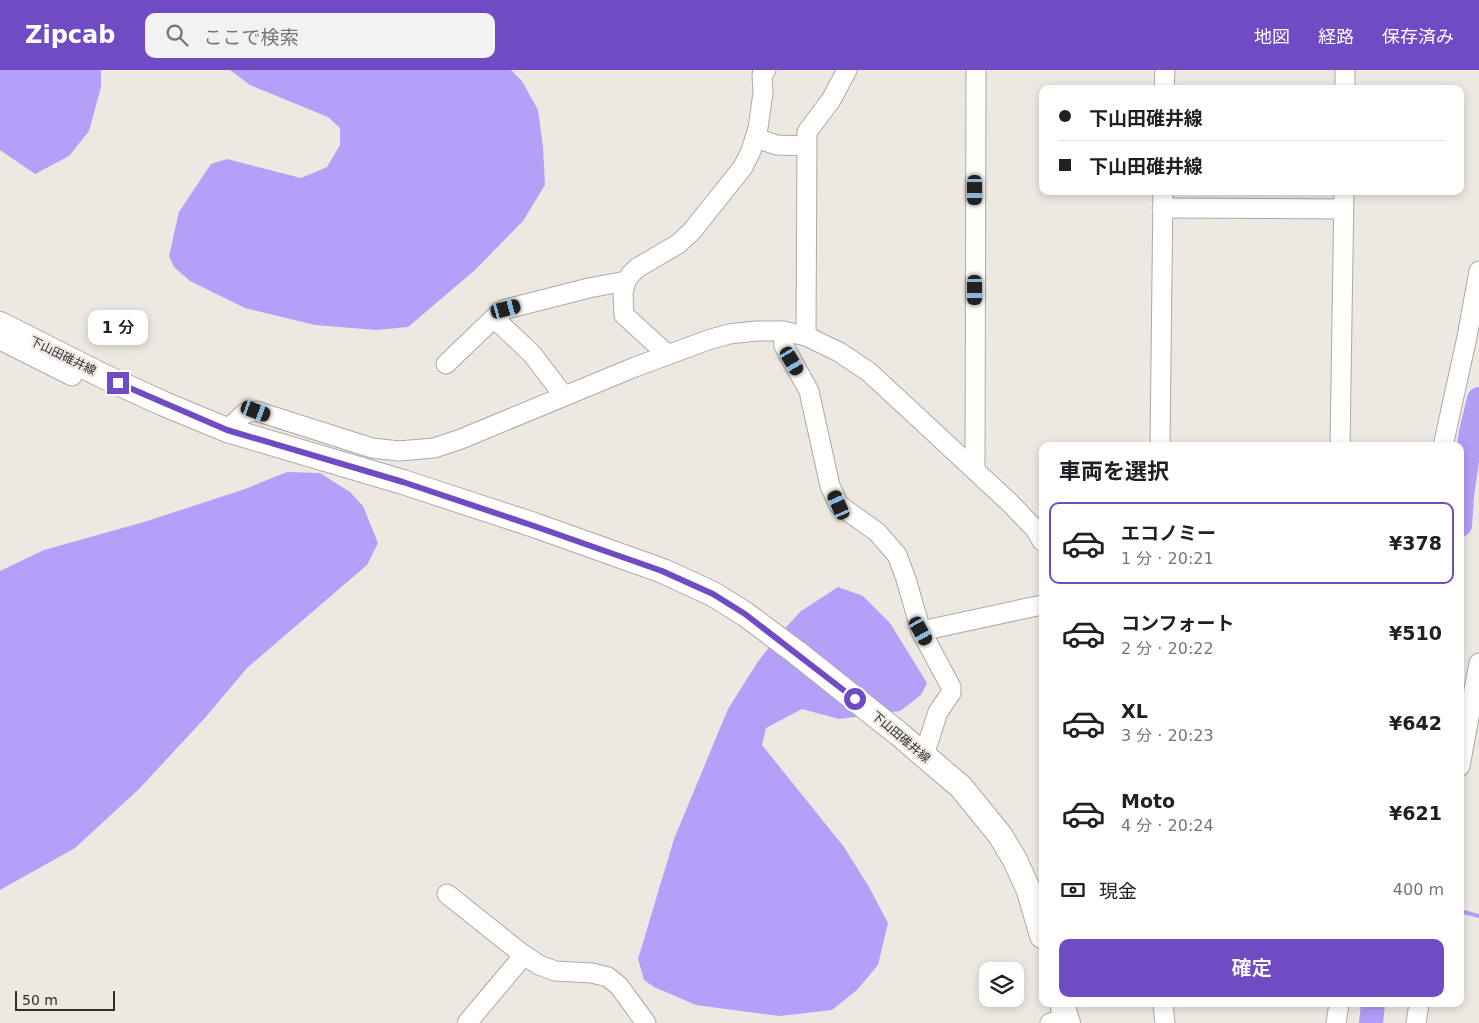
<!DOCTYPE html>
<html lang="ja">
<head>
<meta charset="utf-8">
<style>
  body { margin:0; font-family:"DejaVu Sans","Noto Sans JP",sans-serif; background:#f2f2f2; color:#202124; height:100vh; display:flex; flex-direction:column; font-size:19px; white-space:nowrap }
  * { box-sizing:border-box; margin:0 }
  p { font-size:16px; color:#757577 }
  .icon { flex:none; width:28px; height:28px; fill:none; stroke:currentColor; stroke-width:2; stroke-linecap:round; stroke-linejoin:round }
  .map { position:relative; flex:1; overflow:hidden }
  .sheet { position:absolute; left:1039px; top:372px; width:425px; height:565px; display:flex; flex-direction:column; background:#fff; border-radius:10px; box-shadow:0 2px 8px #0003 }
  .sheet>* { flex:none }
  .banner { position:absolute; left:1039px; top:15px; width:425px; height:110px; border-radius:10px; box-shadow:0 2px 8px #0003; display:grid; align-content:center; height:110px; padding:0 20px; background:#fff }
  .tools { position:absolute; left:979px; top:892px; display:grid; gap:10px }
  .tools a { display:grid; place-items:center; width:45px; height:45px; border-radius:10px; background:#fff; box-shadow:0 2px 8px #0003; font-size:25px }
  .scale { position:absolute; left:15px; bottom:12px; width:100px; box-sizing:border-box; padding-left:5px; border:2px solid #302e2b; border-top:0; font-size:14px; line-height:18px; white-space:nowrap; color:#302e2b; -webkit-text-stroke:4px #ede8e2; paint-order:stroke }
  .end { position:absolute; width:22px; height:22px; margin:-11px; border:6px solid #704bc4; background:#fff; box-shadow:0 0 0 2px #fff }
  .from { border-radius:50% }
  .bubble { position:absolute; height:35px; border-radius:10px; background:#fff; box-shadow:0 2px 8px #0003; font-size:16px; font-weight:600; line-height:35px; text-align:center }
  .car { position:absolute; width:15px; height:30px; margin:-15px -8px; border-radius:6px; box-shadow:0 0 4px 1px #0007; background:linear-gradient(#222 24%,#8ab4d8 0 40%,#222 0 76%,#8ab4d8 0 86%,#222 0) }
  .banner b { display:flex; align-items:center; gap:18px; height:48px; font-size:19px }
  .banner b+b { border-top:1px solid #e0e0e0 }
  .banner i { width:12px; height:12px; background:#202124 }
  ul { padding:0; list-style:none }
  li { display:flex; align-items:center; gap:15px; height:82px; margin:0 10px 8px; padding:0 10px; border:2px solid transparent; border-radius:10px }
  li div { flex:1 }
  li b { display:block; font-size:19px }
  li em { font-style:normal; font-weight:600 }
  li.selected { border-color:#704bc4 }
  li>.icon { width:45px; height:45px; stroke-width:1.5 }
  h2 { padding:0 20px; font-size:22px; line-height:60px }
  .pay { display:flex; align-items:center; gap:12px; height:55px; padding:0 20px; font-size:19px }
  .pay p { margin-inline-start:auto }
  .primary-button { display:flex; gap:10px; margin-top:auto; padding:10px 20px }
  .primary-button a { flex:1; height:58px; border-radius:10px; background:#704bc4; color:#fff; font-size:20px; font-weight:600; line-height:58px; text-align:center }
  header { display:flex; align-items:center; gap:30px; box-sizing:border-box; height:70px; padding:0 25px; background:#704bc4; color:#fff }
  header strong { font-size:24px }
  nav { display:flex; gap:28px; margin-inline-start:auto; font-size:18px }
  .search { width:350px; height:45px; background:#f2f2f2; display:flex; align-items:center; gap:12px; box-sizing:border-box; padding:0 18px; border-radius:10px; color:#757577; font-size:19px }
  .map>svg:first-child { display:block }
  .forest { fill:#b3a0f8 }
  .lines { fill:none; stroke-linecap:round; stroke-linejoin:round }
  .stream { stroke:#b09df4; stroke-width:4 }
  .river { stroke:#b09df4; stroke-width:24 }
  .minor-casing { stroke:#ada9a3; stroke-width:21 }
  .major-casing { stroke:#ada9a3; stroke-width:26 }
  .minor { stroke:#fff; stroke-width:19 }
  .major { stroke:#fff; stroke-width:24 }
  .route { stroke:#704bc4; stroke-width:6 }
  .labels { text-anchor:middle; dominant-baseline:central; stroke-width:4.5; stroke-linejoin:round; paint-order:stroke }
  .street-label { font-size:12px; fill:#302e2b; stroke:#ede8e2 }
</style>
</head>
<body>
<header>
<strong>Zipcab</strong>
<div class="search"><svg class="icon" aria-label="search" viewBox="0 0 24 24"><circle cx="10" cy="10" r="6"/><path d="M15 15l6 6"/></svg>ここで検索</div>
<nav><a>地図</a><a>経路</a><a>保存済み</a></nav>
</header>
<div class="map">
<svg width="1479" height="953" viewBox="0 0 1479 953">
  <rect width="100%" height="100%" fill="#ede8e2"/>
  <g class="forest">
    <path d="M0 0H101V17L89 61 69 86 35 104 0 80Z"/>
    <path d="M230 0H511L522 11 538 40 543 77 545 115 523 151 475 200 408 257 376 260 315 255 245 238 190 211 174 197 169 186 179 142 211 94 227 89 301 108 327 97 340 75V58L328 47 250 15Z"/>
    <path d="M287 402 320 403 350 422 363 436 378 473 367 495 247 598 204 649 139 719 75 778 0 820V501L44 480 144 452 245 419Z"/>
    <path d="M838 517 863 526 890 553 927 613 921 625 900 641 839 649 802 639 766 658 762 675 844 777 869 817 888 853 878 895 857 920 832 940 780 946 696 935 654 917 644 910 638 889 674 769 728 639 757 593 776 568 801 541Z"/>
  </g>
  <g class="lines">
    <path class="stream" d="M1460 841 1479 846"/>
    <g class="river">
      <path d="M1460 455 1462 426 1471 362 1479 329"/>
      <path d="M1371 953 1373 934"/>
    </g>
    <defs>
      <g id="minor">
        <path d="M1164 19 1165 0"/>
        <path d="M1345 19V0"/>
        <path d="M755 68 777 75 807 76"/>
        <path d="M1162 138 1343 139"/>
        <path d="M494 248 532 284 564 326"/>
        <path d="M783 261 784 276 809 321 830 416 839 435 877 462 897 485 906 509 921 561 951 617V623L938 642 924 685"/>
        <path d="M806 266 807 62 831 30 847 0"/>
        <path d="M0 270 72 306"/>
        <path d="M668 285 624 245 623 223 626 211 631 204 637 198 678 174 692 161 743 97 751 81 758 58 763 23 762 5 766 0"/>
        <path d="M446 294 498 244 506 239 589 218 626 211"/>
        <path d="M227 360 245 343 256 341 372 378 399 381 434 378 461 369 635 297 708 270 729 264 756 261H783L806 266 839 282 869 302 1009 432 1035 459 1042 471"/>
        <path d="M1160 376 1163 121"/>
        <path d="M1340 376 1344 121"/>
        <path d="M1443 376 1467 267 1479 201"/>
        <path d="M975 400 976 0"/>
        <path d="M921 561 1042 535"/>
        <path d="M1460 696 1479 593"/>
        <path d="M447 824 521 883 539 895 555 901 592 903 608 907 619 916 646 953"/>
        <path d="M1163 934 1165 953"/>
        <path d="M467 953 524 885"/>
        <path d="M1050 953 1066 948"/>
        <path d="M1336 953 1339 934"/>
        <path d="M1416 953 1419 934"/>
      </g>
      <g id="major">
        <path d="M0 254 103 306 164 334 227 360 403 412 534 455 663 501 713 524 745 544 796 582 899 664 961 717 1000 765 1015 790 1029 821 1042 866"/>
        <path d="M1062 934 1068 953"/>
      </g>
    </defs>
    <use href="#minor" class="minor-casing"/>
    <use href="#major" class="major-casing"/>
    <use href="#minor" class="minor"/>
    <use href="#major" class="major"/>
  </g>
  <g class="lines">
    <path class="route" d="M118 313 227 360 403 412 534 456 662 501 713 524 745 544 855 629"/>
  </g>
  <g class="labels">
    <g class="street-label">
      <text transform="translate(63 286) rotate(26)">下山田碓井線</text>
      <text transform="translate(901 667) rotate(40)">下山田碓井線</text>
    </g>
  </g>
</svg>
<div class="tools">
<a><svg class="icon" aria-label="layers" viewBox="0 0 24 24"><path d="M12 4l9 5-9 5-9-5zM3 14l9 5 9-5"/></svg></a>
</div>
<div class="scale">50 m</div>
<i class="end from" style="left:855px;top:629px"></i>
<i class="end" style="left:118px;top:313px"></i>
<div class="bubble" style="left:88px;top:240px;width:60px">1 分</div>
<i class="car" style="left:975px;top:120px;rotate:180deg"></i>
<i class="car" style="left:975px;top:220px;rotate:180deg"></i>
<i class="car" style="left:506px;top:239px;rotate:75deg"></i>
<i class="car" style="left:792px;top:291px;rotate:150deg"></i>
<i class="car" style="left:256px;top:341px;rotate:110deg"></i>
<i class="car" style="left:839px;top:435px;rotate:336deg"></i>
<i class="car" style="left:921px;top:561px;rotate:151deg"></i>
<div class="banner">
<b><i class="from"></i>下山田碓井線</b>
<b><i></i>下山田碓井線</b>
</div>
<section class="sheet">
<h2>車両を選択</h2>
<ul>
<li class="selected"><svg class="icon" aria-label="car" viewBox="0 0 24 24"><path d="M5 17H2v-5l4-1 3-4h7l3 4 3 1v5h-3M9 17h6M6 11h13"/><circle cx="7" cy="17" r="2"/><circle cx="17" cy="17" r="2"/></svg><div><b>エコノミー</b><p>1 分 · 20:21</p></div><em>¥378</em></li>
<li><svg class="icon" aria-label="car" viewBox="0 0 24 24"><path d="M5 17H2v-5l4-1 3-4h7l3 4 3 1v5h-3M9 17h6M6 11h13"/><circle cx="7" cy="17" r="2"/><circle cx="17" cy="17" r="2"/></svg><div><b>コンフォート</b><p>2 分 · 20:22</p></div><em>¥510</em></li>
<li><svg class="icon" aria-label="car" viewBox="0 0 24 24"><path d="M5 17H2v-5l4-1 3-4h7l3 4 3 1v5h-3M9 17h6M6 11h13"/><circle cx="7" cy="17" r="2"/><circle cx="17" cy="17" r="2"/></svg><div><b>XL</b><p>3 分 · 20:23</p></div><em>¥642</em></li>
<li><svg class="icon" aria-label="car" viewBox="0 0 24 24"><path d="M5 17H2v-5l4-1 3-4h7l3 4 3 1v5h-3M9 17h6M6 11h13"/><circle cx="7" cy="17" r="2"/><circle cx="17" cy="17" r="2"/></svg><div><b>Moto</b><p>4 分 · 20:24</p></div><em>¥621</em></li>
</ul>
<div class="pay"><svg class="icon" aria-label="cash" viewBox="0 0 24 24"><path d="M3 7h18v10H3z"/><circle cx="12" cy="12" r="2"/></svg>現金<p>400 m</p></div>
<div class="primary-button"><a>確定</a></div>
</section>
</div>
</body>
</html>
